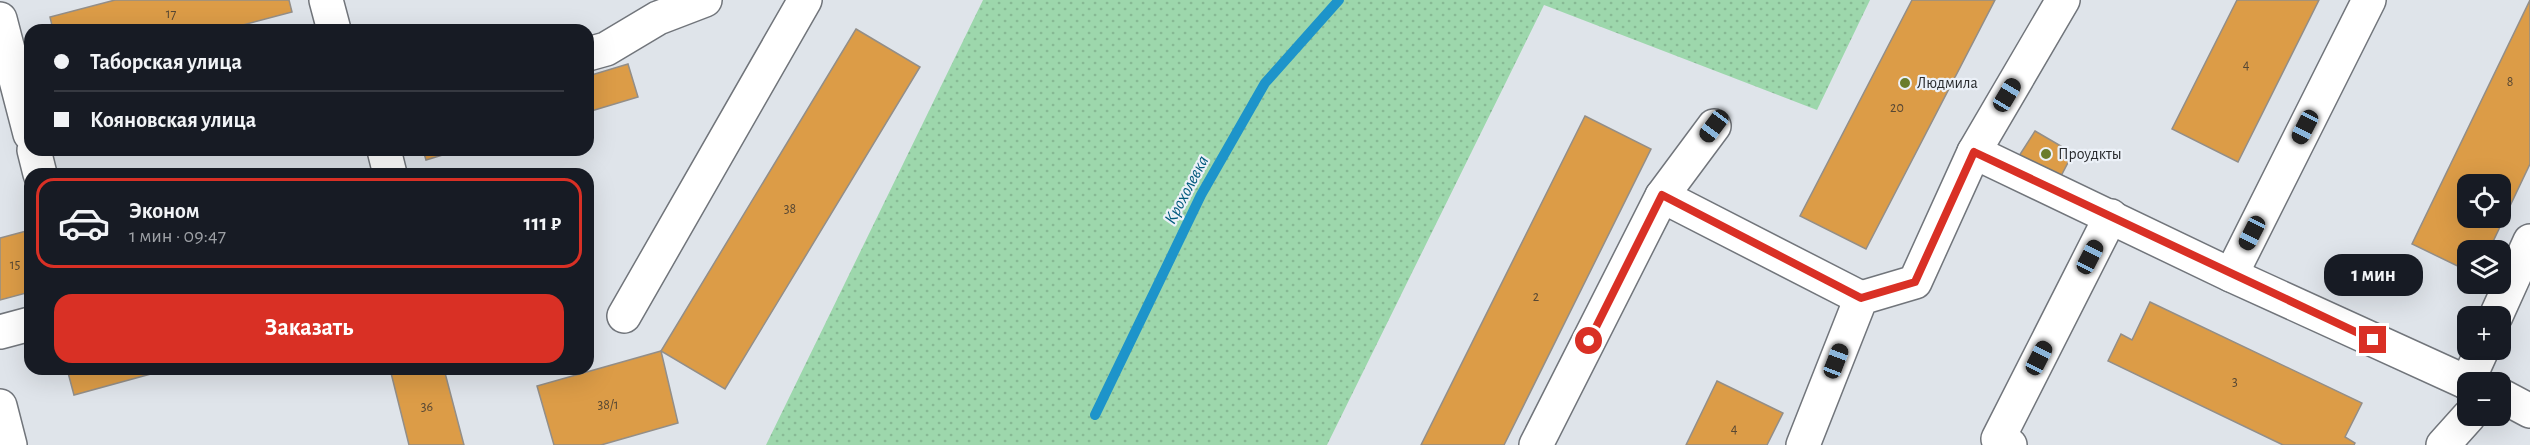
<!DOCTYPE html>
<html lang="ru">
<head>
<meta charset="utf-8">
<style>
  body { margin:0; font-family:"Alegreya Sans",sans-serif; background:#20242c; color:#f1f3f6; height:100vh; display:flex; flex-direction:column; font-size:22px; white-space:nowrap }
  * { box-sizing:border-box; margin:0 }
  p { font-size:20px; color:#9ea1a6 }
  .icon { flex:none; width:33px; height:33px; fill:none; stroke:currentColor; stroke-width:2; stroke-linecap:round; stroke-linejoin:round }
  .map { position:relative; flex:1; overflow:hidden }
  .panel { position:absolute; left:24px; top:168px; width:570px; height:207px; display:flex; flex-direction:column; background:#171b24; border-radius:18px; box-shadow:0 6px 24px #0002 }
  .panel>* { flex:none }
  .top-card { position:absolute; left:24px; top:24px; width:570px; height:132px; border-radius:18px; box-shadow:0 6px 24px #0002; display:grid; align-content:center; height:132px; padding:0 30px; background:#171b24 }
  .fabs { position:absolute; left:2457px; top:174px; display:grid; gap:12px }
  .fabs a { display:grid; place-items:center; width:54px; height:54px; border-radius:12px; background:#171b24; box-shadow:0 6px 24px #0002; font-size:30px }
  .end { position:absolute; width:27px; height:27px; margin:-14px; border:8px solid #d93025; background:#fff; box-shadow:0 0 0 3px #fff }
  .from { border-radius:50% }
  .bubble { position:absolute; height:42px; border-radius:18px; background:#171b24; box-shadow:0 6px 24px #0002; font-size:20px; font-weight:600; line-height:42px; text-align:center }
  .car { position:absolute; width:18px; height:36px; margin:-18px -9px; border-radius:8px; box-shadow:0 0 4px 2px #0007; background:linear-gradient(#222 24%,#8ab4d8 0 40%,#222 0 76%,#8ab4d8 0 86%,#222 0) }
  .top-card b { display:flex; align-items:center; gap:21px; height:57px; font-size:22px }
  .top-card b+b { border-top:2px solid #363941 }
  .top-card i { width:15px; height:15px; background:#f1f3f6 }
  ul { padding:10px 0 0; list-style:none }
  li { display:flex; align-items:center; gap:18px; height:90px; margin:0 12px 9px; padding:0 18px; border:3px solid transparent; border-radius:18px }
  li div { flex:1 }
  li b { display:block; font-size:22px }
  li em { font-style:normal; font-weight:600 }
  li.active { border-color:#d93025 }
  li>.icon { width:54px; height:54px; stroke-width:1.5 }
  .action { display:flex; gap:12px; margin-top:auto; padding:12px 30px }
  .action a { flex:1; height:69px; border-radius:18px; background:#d93025; color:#fff; font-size:24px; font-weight:600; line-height:69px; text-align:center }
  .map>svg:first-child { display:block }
  .green { fill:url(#green-dots) }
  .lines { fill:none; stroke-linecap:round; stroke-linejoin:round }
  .stream { stroke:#1d94ca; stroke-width:10 }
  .building { fill:#dc9c47; stroke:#938e88; stroke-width:1.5; fill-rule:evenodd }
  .minor-casing { stroke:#71757b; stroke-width:36 }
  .minor { stroke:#fff; stroke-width:33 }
  .route { stroke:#d93025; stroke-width:8 }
  .poi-dot { fill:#6a7c2b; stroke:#ecf1f8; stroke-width:2 }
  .labels { text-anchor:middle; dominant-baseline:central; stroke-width:4.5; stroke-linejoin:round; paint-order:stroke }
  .number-label { font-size:14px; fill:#564734 }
  .poi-label { font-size:16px; fill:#292b2e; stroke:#ecf1f8; text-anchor:start }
  .water-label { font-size:18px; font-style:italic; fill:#00597d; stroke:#ecf1f8 }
</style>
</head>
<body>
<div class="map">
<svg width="2530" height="445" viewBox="0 0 2530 445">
  <defs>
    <pattern id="green-dots" width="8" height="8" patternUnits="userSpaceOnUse" patternTransform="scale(1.5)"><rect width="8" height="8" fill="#9dd7ac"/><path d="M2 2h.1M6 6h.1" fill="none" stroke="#87b994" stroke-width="1.8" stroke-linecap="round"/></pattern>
  </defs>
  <rect width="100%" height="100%" fill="#dfe4ea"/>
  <path class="green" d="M983 0H1870L1817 110 1544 5 1327 445H766Z"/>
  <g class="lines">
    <path class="stream" d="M1095 415 1201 195 1265 83 1339 0"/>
  </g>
  <g class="building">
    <path d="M115 0H289L292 12 224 30H53L50 17Z"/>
    <path d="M1912 0H1995L1866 249 1800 216Z"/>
    <path d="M2237 0H2319L2238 162 2172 129Z"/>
    <path d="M2530 0V164L2489 250H2468V271L2412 244ZM2468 184H2500V218H2468Z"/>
    <path d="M856 29 920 67 725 389 661 351Z"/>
    <path d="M628 64 638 97 588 112V76Z"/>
    <path d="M1585 116 1651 149 1504 445H1421Z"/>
    <path d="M2035 131 2073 153 2061 176 2019 156Z"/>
    <path d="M423 150H459L426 160Z"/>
    <path d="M30 230V292L0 300V238Z"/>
    <path d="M2150 302 2362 403 2345 437 2355 443 2354 445H2283L2108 361 2121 334 2132 340Z"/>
    <path d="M661 351 678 423 601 445H554L537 386Z"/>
    <path d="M67 369H169L74 395Z"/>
    <path d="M390 369H444L464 445H409Z"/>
    <path d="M1717 381 1783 413 1767 445H1686Z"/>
  </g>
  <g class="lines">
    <defs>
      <g id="minor">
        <path d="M326 0 334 30"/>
        <path d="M0 19 30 134"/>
        <path d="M588 54 606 49 658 18 705 0"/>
        <path d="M34 150 40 174"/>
        <path d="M384 150 390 174"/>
        <path d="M1974 152 2231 275 2468 383"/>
        <path d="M1662 196 1861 298"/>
        <path d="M2231 275 2369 0"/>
        <path d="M624 316 805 0"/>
        <path d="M2496 316 2530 241"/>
        <path d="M0 332 30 324"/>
        <path d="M2467 383 2482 350"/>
        <path d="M2500 395 2530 411"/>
        <path d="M0 406 10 445"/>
        <path d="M1536 445 1662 196 1714 126"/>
        <path d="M1803 445 1861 298 1915 282 1974 152 2063 0"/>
        <path d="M2010 445 1998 439 2111 216"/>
        <path d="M2443 445 2469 416"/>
      </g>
    </defs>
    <use href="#minor" class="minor-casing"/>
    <use href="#minor" class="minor"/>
  </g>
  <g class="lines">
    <path class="route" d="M1589 341 1662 195 1861 298 1915 282 1974 152 2373 340"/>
  </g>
  <g class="poi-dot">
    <circle cx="1905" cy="83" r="6"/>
    <circle cx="2046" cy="154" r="6"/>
  </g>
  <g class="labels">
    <g class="number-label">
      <text x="171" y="14">17</text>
      <text x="2246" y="65">4</text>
      <text x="2510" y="82">8</text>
      <text x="1897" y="108">20</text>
      <text x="790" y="209">38</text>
      <text x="15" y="265">15</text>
      <text x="1536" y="297">2</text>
      <text x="2235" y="382">3</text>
      <text x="608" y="405">38/1</text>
      <text x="427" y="407">36</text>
      <text x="1734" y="429">4</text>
    </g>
    <g class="poi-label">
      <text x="1917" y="83">Людмила</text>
      <text x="2058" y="154">Проудкты</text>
    </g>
    <g class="water-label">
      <text transform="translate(1187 190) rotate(-62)">Крохолевка</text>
    </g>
  </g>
</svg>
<div class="fabs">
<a><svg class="icon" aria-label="locate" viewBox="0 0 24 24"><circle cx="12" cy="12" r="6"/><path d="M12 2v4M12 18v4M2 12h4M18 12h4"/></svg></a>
<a><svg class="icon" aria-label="layers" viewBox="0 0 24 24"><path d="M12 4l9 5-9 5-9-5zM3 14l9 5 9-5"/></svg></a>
<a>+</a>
<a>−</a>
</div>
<i class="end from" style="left:1589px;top:341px"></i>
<i class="end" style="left:2373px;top:340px"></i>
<div class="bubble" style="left:2324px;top:254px;width:99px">1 мин</div>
<i class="car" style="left:2007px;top:95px;rotate:31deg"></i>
<i class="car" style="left:1714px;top:126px;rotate:217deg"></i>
<i class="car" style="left:2305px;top:127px;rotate:207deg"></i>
<i class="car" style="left:2252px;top:233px;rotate:207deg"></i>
<i class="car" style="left:2090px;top:257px;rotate:27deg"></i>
<i class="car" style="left:2039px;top:358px;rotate:27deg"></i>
<i class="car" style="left:1836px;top:361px;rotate:21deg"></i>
<div class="top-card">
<b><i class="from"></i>Таборская улица</b>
<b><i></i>Кояновская улица</b>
</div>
<section class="panel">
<ul>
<li class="active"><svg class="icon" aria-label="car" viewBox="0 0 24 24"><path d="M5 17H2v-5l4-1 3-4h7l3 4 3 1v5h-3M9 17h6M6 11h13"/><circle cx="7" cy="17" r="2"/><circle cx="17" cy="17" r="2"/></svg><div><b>Эконом</b><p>1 мин · 09:47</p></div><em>111 ₽</em></li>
</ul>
<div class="action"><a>Заказать</a></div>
</section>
</div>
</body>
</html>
